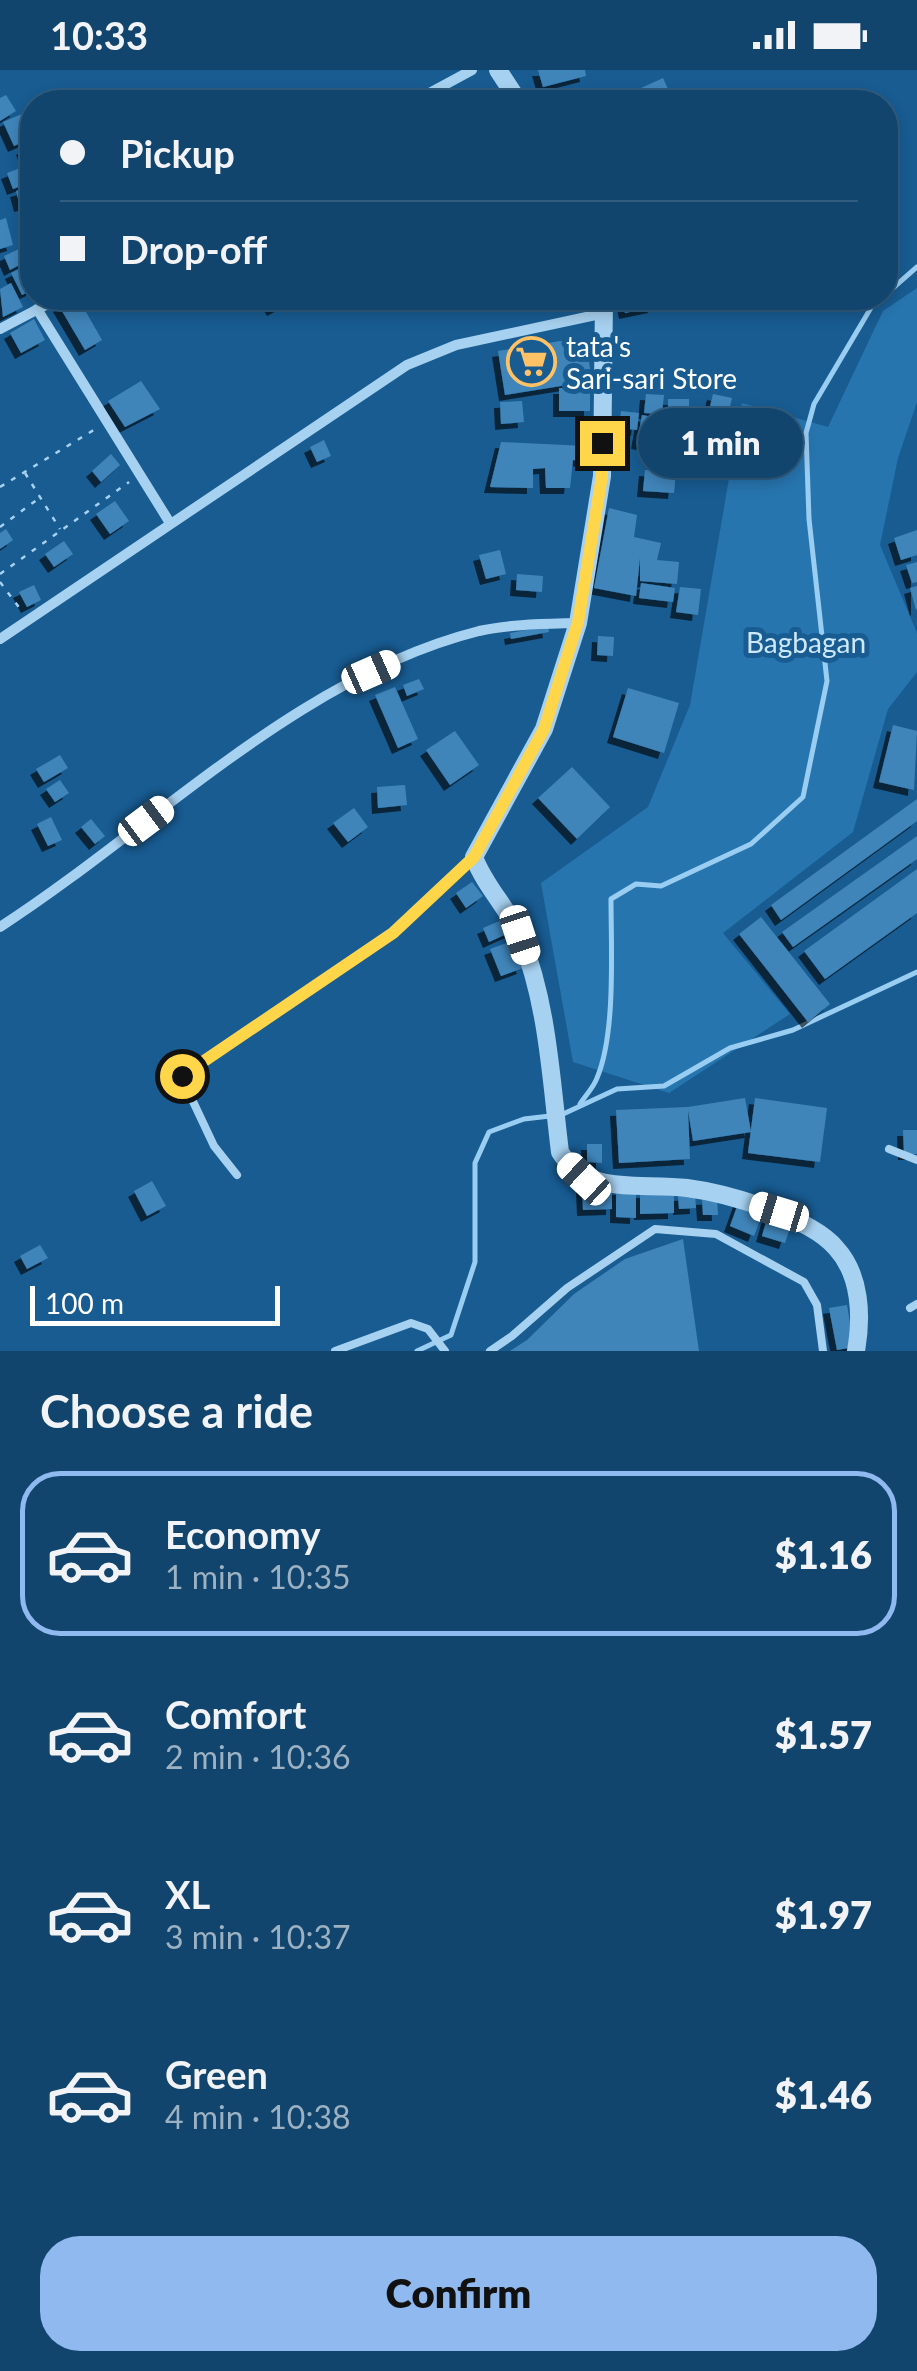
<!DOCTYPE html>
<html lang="en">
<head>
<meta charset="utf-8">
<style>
  body { margin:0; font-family:Lato,sans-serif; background:#1b4c73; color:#f1f3f6; height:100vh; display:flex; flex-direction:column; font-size:38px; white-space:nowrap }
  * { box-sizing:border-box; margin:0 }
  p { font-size:32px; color:#9cb1c2 }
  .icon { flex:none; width:55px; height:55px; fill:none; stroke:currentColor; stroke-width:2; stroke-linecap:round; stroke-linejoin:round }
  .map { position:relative; height:1281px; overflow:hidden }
  .details { display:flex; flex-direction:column; background:#12456e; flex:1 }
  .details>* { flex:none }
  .banner { position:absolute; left:20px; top:20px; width:878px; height:220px; border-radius:40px; box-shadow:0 5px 15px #0003,0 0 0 2px #315d81; display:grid; align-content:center; height:220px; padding:0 40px; background:#12456e }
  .scale { position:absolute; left:30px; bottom:25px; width:250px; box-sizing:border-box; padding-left:10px; border:5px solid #fff; border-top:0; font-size:28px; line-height:35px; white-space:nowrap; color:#fff; -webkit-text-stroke:8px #185c92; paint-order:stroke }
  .end { position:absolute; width:45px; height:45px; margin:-22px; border:12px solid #ffd54a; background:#111; box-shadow:0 0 0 5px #111 }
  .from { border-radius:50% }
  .bubble { position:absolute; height:70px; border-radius:35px; background:#12456e; box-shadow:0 5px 15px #0003,0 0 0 2px #315d81; font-size:32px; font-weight:800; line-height:70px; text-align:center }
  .car { position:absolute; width:30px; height:60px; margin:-30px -15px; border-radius:12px; box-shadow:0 0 8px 2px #0007; background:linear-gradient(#fff 24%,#345 0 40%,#fff 0 76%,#345 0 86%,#fff 0) }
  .banner b { display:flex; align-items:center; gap:35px; height:95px; font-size:38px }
  .banner b+b { border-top:2px solid #315d81 }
  .banner i { width:25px; height:25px; background:#f1f3f6 }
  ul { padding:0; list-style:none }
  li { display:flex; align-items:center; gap:30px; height:165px; margin:0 20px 15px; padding:0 20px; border:5px solid transparent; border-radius:40px }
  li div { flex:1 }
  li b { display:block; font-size:38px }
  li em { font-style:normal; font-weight:800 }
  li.on { border-color:#90b9f0 }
  li>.icon { width:90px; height:90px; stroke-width:1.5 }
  h2 { padding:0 40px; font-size:45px; line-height:120px }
  .primary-button { display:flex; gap:20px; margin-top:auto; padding:20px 40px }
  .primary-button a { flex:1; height:115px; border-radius:40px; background:#90b9f0; color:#111; font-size:40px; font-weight:800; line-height:115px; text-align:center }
  .status { display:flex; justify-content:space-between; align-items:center; height:70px; padding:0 50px; background:#12456e; direction:ltr }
  .status svg { height:28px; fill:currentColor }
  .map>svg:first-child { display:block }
  .green { fill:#2775af }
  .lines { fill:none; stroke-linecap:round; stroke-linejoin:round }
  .stream { stroke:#9acdf2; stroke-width:5 }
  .building { fill:#4085ba; filter:url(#shadow) }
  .path { stroke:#a7d1f0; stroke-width:2.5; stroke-dasharray:5 8; stroke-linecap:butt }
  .service { stroke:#a7d1f0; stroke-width:8 }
  .minor { stroke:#a7d1f0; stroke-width:10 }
  .tertiary { stroke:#a7d1f0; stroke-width:18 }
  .route { stroke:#ffd54a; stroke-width:12 }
  .labels { text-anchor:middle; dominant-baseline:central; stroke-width:10; stroke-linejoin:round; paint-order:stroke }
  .poi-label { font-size:28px; fill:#fff; stroke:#185c92; text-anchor:start }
  .park-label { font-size:28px; fill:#cee8fb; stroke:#185c92 }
</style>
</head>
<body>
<div class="status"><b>10:33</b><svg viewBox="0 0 49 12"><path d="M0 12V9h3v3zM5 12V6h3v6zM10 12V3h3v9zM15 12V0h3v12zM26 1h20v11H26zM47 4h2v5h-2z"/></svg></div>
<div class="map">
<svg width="917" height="1281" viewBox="0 0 917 1281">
  <defs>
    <filter id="shadow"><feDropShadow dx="-6" dy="6" stdDeviation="0" flood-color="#0009"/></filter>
  </defs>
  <rect width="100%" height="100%" fill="#185c92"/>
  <path class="green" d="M917 218V332L898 388 880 475 917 563V602L888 639 853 762 723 863 790 944 669 1023 573 992 541 813 648 737 690 635 742 333 828 357 883 241Z"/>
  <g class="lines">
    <g class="stream">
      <path d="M885 225 917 197"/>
      <path d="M580 1034C585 1026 594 1017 597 1008 616 963 611 879 611 829L636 814 661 816 751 774 803 727 827 611 809 449 806 363 814 334 872 236 882 228"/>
      <path d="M561 1045 617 1019 664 1016 730 978 793 960 917 902"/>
      <path d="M417 1281 451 1265 475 1192V1093L489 1062 524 1049 550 1046"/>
    </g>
  </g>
  <g class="building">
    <path d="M538 0H585L586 6 543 17Z"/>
    <path d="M663 8 674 32H619L617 29Z"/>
    <path d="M6 25 16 41 0 51V28Z"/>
    <path d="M29 41 32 68 14 76 3 52Z"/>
    <path d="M32 74V104L22 79Z"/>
    <path d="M23 97 29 113 13 119 7 103Z"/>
    <path d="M32 117V133L20 136 16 121Z"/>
    <path d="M6 148 13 175 0 179V150Z"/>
    <path d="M21 178 27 191 10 200 4 186Z"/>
    <path d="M32 193V220L22 225 11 203Z"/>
    <path d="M11 213 23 237 3 247 0 219Z"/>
    <path d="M73 228H78L102 270 85 280 59 236Z"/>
    <path d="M266 228H309L296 234 294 229 273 240Z"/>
    <path d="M622 228H651L654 237 625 243Z"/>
    <path d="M34 249 45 270 21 283 10 263Z"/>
    <path d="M585 267 592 311 505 325 498 281Z"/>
    <path d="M141 311 160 339 125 357 108 331Z"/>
    <rect x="559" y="318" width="31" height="23"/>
    <path d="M646 324 664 325 662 344 644 343Z"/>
    <path d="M713 324 732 328 726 354 707 349Z"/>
    <rect x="668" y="329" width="21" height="14"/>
    <path d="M522 331 524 352 501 354 500 332Z"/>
    <path d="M621 341 639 343 637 360 619 358Z"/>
    <path d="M642 345 659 348 654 376 637 373Z"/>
    <path d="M661 348 674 349 673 367 660 366Z"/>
    <path d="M677 353 689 354 688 376 675 375Z"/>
    <path d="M324 370 331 386 317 392 310 377Z"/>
    <path d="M501 372 585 376V391L573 390 570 418H546L545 398 533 399V418L490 417Z"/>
    <path d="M111 384 120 395 101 412 92 401Z"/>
    <path d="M645 400 676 402 674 423 643 421Z"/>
    <path d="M115 431 129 451 110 464 96 444Z"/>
    <path d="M609 438 637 445 634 467 661 473 657 490 679 492 677 514 640 511V488L636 526 594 518Z"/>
    <path d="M6 459 13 470 0 479V463Z"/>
    <path d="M917 460V485L901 490 894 468Z"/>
    <path d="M64 471 73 484 54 497 45 484Z"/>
    <path d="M500 480 506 504 486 509 479 485Z"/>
    <path d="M917 492V512L912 513 906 495Z"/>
    <path d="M517 504 543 506 542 522 516 520Z"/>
    <path d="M641 513 675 518 673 532 639 528Z"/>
    <path d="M34 515 41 530 27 537 19 522Z"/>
    <path d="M917 516V539L916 540 910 518Z"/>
    <path d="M680 517 701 519 698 545 676 542Z"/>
    <path d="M548 556 549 562 511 569 510 563Z"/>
    <path d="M598 566 614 567 613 586 597 585Z"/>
    <path d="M419 609 424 619 407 626 403 615Z"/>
    <path d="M395 617 418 669 398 678 375 625Z"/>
    <path d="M628 618 679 633 664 683 613 667Z"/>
    <path d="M893 655 917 661 914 720 879 712Z"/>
    <path d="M455 661 479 695 450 715 426 680Z"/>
    <path d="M60 685 68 698 44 712 36 699Z"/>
    <path d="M572 697 610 737 577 769 538 728Z"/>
    <path d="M60 710 69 723 55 732 46 719Z"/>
    <path d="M405 715 407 735 378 738 377 717Z"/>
    <path d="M917 729V751L781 850 771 835Z"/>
    <path d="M354 738 368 757 348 772 333 753Z"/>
    <path d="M51 747 62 770 48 776 37 754Z"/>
    <path d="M91 749 105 766 95 774 81 757Z"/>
    <path d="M917 766V789L793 877 782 862Z"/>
    <path d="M917 799V843L825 909 804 881Z"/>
    <path d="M472 812 483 826 466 838 456 823Z"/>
    <path d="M761 847 830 934 808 952 739 864Z"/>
    <path d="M504 849 511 862 489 872 483 858Z"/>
    <path d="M512 871 523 898 501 906 490 879Z"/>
    <path d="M745 1028 751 1062 693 1071 688 1040 690 1089 619 1093 616 1040 688 1037Z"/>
    <path d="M755 1028 827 1038 820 1092 748 1083Z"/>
    <path d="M903 1060H917V1084H904Z"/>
    <path d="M587 1074H602V1093L587 1092Z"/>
    <path d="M152 1111 166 1136 147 1146 134 1121Z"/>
    <path d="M612 1115V1139L583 1140 582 1116Z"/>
    <path d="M616 1119H636V1148L616 1147Z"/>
    <path d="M674 1121V1143L640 1144V1122Z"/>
    <path d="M695 1124 696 1138 679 1139 678 1125Z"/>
    <path d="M717 1128 718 1145H703L702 1129Z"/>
    <path d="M739 1131 764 1140 754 1166 730 1156Z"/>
    <path d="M768 1145 792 1152 785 1173 762 1166Z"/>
    <path d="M683 1169 699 1281H510L527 1270 574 1224 625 1189Z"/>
    <path d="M40 1175 48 1188 27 1199 20 1186Z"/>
    <path d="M847 1235 854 1277 837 1280 829 1238Z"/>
  </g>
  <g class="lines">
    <g class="path">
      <path d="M25 403 60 459"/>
      <path d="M0 417 97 358"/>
      <path d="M0 457 38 429"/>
      <path d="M0 504 129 412"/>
      <path d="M0 512 21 540"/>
    </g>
    <g class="service">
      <path d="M889 1079 917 1090"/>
      <path d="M237 1105 214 1076 181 1006 393 863 474 787"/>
      <path d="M910 1238 917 1234"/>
      <path d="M335 1281 411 1253 428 1259 445 1281"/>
      <path d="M490 1281 512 1266 567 1218 655 1159 716 1164 804 1212 817 1235 823 1281"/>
    </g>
    <g class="minor">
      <path d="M413 32 472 0"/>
      <path d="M37 239 170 453"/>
      <path d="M0 259 59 228"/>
      <path d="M0 569 407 295 456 275 605 243"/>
      <path d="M0 857C153 758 299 606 479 561 510 554 546 554 578 553"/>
    </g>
    <g class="tertiary">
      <path d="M498 0 519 32"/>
      <path d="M604 228 602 406 578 553 544 659 474 787C485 817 509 839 521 868 548 935 551 1010 560 1082 588 1127 640 1112 687 1118 726 1123 810 1147 836 1178 861 1205 862 1247 856 1281"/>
    </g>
  </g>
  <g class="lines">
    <path class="route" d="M182 1006 393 863 474 787 544 659 578 552 602 406V373"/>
  </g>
  <defs>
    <symbol id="supermarket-ring" viewBox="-11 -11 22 22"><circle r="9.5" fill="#185c92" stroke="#ffc166" stroke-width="1.5"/><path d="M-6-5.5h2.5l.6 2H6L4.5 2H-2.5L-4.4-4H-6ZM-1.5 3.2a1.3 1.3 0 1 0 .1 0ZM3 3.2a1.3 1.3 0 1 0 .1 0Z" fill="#ffc166"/></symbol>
  </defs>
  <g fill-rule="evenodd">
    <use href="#supermarket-ring" x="504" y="264" width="55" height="55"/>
  </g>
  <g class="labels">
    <g class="poi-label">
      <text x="566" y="276">tata's<tspan x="566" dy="32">Sari-sari Store</tspan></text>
    </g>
    <g class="park-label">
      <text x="806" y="572">Bagbagan</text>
    </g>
  </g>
</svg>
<div class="scale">100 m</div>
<i class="end from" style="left:182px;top:1006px"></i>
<i class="end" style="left:602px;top:373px"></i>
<div class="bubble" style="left:638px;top:338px;width:165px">1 min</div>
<i class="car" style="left:371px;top:602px;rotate:66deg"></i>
<i class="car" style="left:146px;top:751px;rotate:53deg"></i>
<i class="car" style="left:520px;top:865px;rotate:162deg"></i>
<i class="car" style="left:584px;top:1109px;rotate:313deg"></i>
<i class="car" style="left:779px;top:1142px;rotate:287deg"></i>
<div class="banner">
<b><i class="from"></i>Pickup</b>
<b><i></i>Drop-off</b>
</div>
</div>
<section class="details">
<h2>Choose a ride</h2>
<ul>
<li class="on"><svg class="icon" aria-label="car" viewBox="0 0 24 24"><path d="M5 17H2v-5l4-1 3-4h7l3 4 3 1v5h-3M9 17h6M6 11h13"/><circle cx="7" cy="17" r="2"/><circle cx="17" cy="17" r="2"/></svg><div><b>Economy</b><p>1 min · 10:35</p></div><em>$1.16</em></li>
<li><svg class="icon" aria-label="car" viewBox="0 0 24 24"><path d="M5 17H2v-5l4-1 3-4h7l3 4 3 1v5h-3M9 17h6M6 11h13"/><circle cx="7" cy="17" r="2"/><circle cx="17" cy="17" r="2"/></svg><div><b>Comfort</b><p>2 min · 10:36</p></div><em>$1.57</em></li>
<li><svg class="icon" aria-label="car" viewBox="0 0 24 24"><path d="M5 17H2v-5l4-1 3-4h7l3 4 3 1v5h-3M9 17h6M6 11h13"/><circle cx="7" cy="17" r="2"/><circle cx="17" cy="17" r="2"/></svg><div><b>XL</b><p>3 min · 10:37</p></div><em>$1.97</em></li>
<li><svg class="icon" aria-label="car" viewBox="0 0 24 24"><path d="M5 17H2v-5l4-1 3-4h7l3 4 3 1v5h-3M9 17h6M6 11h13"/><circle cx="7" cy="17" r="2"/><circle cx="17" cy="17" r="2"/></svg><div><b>Green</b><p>4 min · 10:38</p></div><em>$1.46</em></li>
</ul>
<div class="primary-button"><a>Confirm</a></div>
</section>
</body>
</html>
